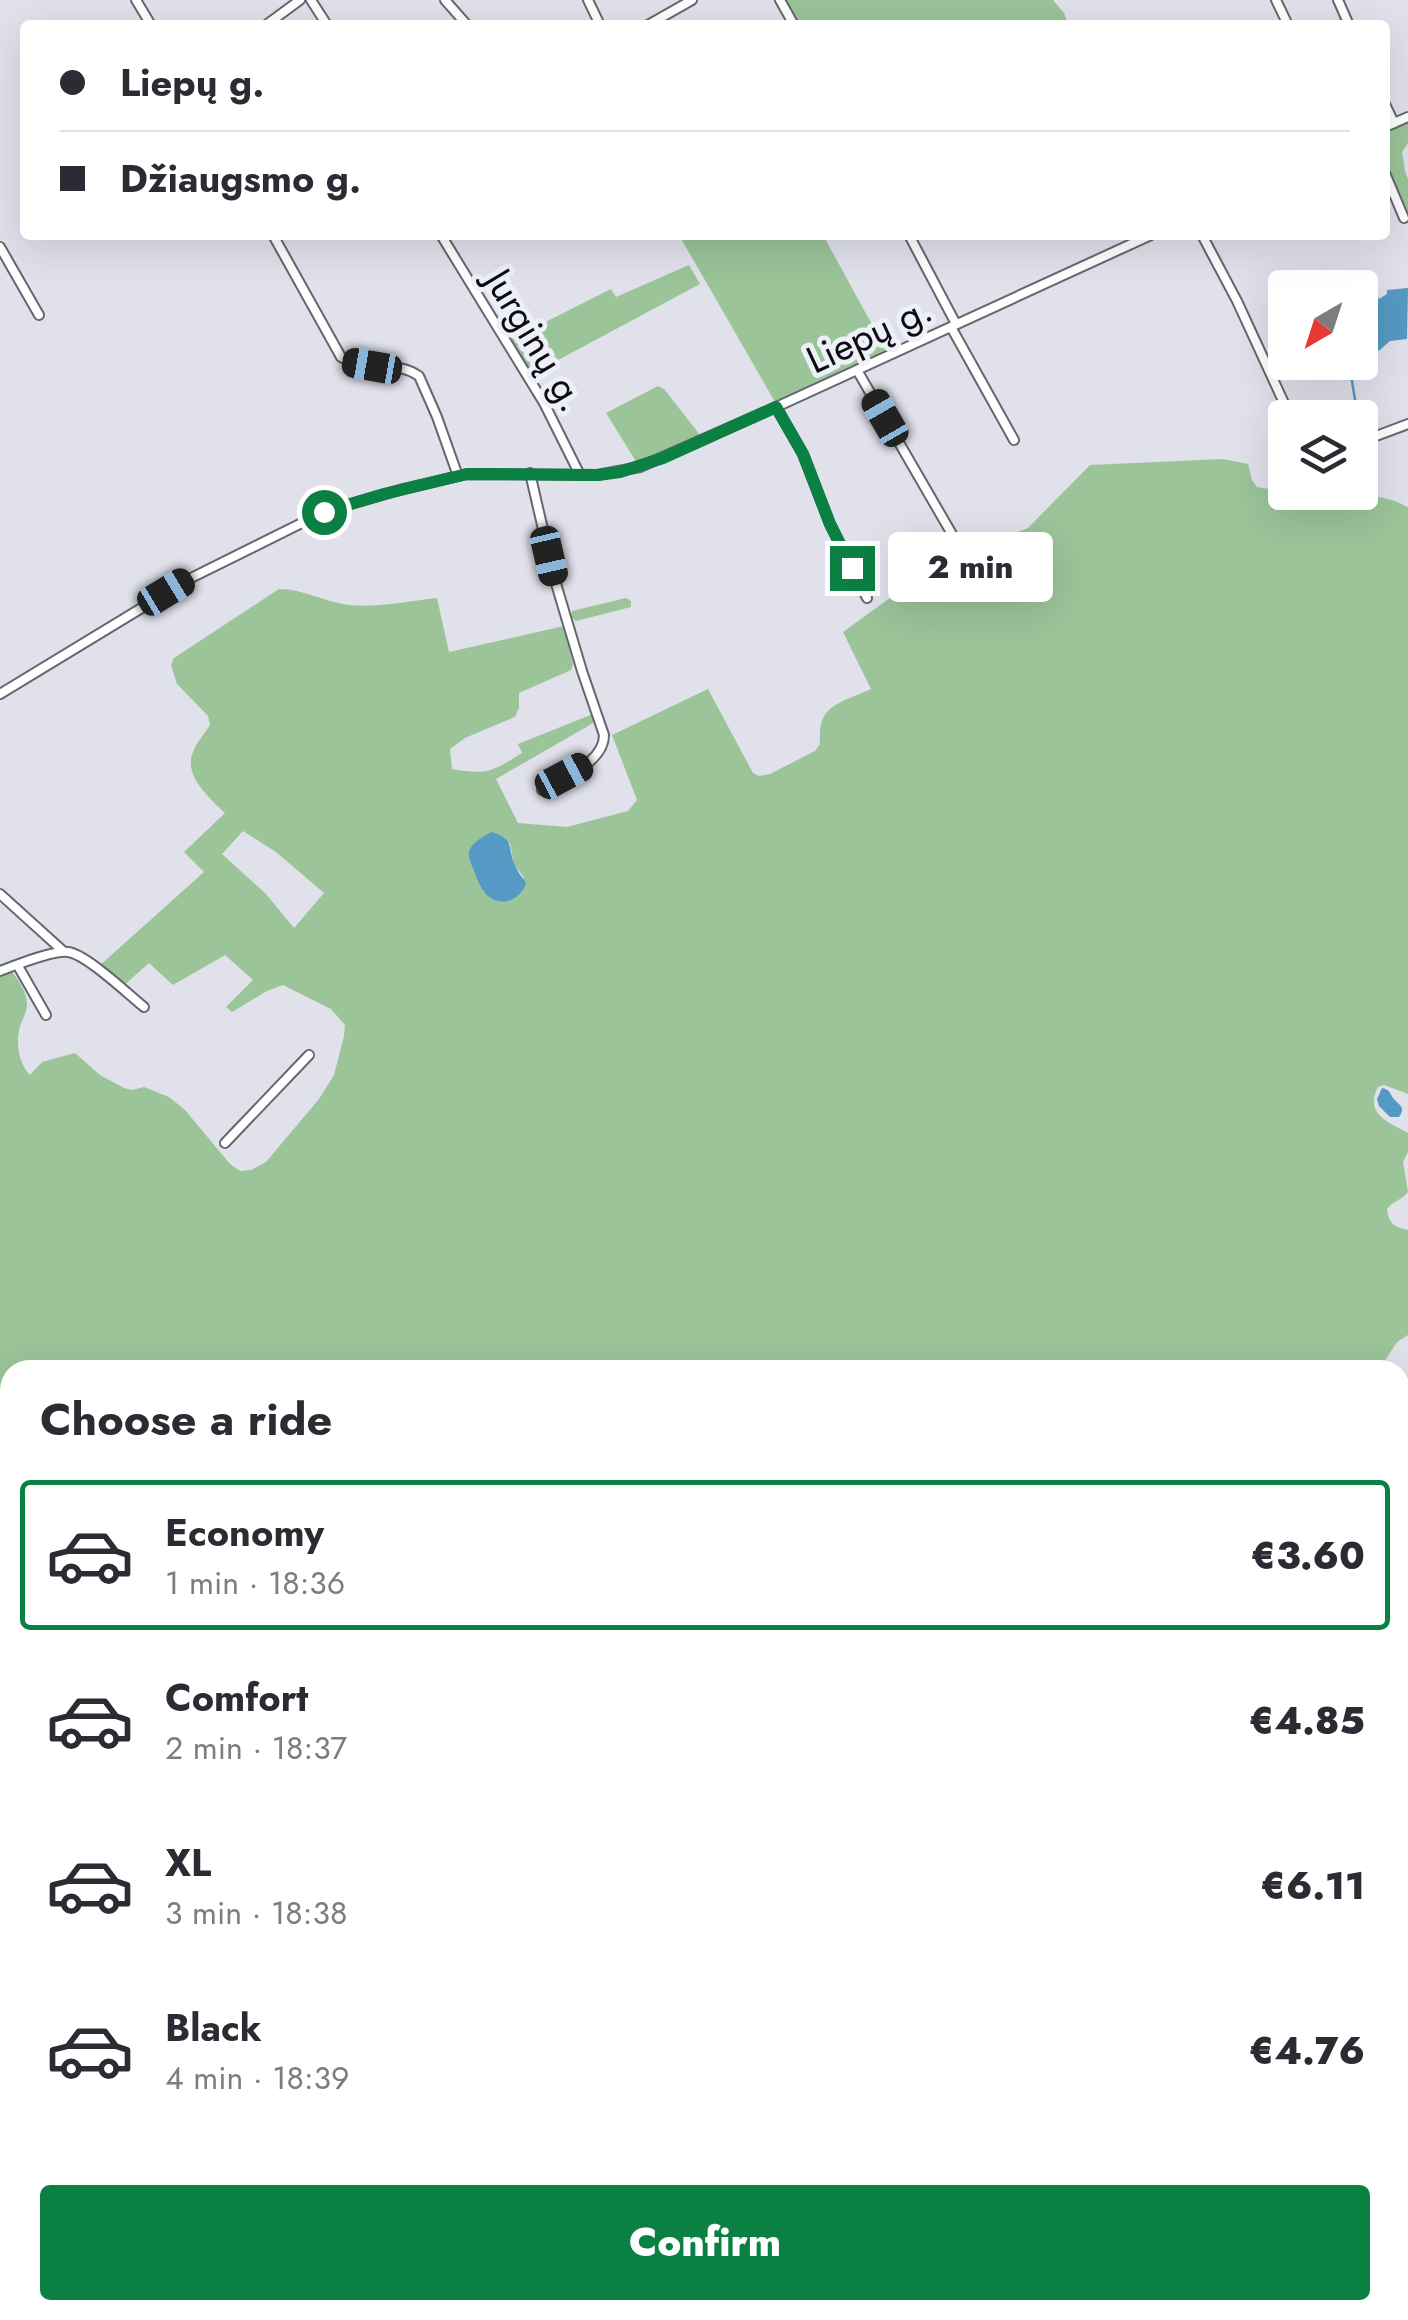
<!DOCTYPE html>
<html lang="en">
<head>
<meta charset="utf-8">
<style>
  body { margin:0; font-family:Jost,sans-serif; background:#f7f7f7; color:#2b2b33; height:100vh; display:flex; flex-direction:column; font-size:38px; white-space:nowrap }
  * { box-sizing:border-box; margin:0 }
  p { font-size:32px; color:#7c7c81 }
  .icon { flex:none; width:55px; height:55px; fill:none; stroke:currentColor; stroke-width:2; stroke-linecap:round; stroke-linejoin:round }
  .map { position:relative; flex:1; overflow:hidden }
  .details { position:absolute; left:0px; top:1360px; width:1410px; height:960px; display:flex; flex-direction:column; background:#fff; border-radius:30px 30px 0 0; box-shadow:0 10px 40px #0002 }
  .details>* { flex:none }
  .hud { position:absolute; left:20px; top:20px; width:1370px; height:220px; border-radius:10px; box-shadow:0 10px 40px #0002; display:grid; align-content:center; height:220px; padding:0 40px; background:#fff }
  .needle { width:65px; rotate:219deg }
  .controls { position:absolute; left:1268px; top:270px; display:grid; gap:20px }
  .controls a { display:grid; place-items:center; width:110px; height:110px; border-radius:10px; background:#fff; box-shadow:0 10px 40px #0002; font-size:50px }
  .end { position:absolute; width:45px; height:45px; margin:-22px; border:12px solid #0b8043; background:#fff; box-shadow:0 0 0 5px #fff }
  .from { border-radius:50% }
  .bubble { position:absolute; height:70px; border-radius:10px; background:#fff; box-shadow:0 10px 40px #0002; font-size:32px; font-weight:800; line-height:70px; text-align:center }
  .car { position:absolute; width:30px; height:60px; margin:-30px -15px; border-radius:12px; box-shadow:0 0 8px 2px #0007; background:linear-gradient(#222 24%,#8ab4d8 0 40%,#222 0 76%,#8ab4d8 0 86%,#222 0) }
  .hud b { display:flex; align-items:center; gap:35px; height:95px; font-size:38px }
  .hud b+b { border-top:2px solid #e1e1e2 }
  .hud i { width:25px; height:25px; background:#2b2b33 }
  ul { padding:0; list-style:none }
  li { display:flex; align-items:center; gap:30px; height:150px; margin:0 20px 15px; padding:0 20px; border:5px solid transparent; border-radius:10px }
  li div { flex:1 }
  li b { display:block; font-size:38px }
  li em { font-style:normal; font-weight:800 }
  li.on { border-color:#0b8043 }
  li>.icon { width:90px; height:90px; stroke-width:1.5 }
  h2 { padding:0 40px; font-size:45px; line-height:120px }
  .cta { display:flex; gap:20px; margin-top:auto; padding:20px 40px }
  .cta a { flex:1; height:115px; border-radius:10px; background:#0b8043; color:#fff; font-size:40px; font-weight:800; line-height:115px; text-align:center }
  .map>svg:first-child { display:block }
  .green { fill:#9bc499; fill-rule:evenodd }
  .water { fill:#549ac4 }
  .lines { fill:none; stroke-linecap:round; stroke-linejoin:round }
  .stream { stroke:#549ac4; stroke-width:2.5 }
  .minor-casing { stroke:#65676f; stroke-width:12 }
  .major-casing { stroke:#c0c0c1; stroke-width:15 }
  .minor { stroke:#fff; stroke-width:8 }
  .major { stroke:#fcdccb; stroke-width:10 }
  .route { stroke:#0b8043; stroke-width:12 }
  .labels { text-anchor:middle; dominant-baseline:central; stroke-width:10; stroke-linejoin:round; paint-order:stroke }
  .street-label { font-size:38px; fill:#0c0c0f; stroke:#edeff9 }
</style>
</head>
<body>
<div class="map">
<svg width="1408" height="2320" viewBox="0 0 1408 2320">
  <rect width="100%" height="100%" fill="#e0e1eb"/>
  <g class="green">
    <path d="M785 0H1053L1064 13 1068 25H799Z"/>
    <path d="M1408 122V143L1402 152 1405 171 1408 179V212L1385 160V134L1393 127Z"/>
    <path d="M679 235H823L887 352 775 402Z"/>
    <path d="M689 265 700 284 532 374 510 340 611 289 616 297Z"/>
    <path d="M658 386 664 389 700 435 637 463 606 413Z"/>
    <path d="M1223 459 1248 464 1252 480 1257 487 1281 491 1293 504 1304 494 1360 492 1395 501 1408 507V1094L1384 1085 1378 1087C1364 1114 1388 1122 1408 1133V1152L1403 1162 1408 1192C1402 1200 1393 1201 1387 1209 1389 1224 1394 1227 1408 1230V1335L1397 1342 1379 1370H10V2077L0 2070V974L10 970C18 978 28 994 27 1006 26 1014 21 1022 19 1030 16 1046 19 1063 30 1075L42 1062 75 1053 100 1075 124 1088 132 1090 144 1087 169 1097 185 1110 230 1164 240 1171 251 1170 266 1162 319 1099 334 1075 344 1036 345 1025 331 1009 283 985 267 991 232 1012 226 1007 253 980 225 955 173 985 149 963 122 987 98 967 204 872 184 852 225 813C210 798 183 776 193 752 196 743 205 733 210 725L208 716 177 684 171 665 174 658 279 589C303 589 325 602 349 605 377 608 409 601 437 598L449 652 564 626 573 664 571 670 519 693V708L515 717 465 738 450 749 452 769C488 775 491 772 522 753L518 744 593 714 594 722 588 726 496 779 518 823 567 827 628 811 637 800 612 735 708 689 753 773 759 776 770 774 815 751 820 744C817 704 839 704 871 689L843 632 901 590 967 551 1028 528 1090 465ZM243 831 276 852 324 893 294 928 266 894 222 854ZM510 843 514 864 524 878 484 892 469 859Z"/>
    <path d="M626 598 631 601V607L576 621 571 617 572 611Z"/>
    <path d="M0 2081 10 2088V2217L0 2220Z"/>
    <path d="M115 2310H218L209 2320H121Z"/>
  </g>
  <g class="water">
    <path d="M1408 288 1407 339 1390 341 1351 375 1345 377 1333 372 1322 363 1360 362V293L1376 291 1379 299 1387 294V290Z"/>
    <circle cx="911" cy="556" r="15"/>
    <path d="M492 832C517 840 506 849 516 867 518 873 523 878 526 883 521 899 503 908 488 896 481 890 476 877 473 868 471 864 468 857 469 852 471 843 485 835 492 832Z"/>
    <path d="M1382 1088C1391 1090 1389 1093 1394 1099 1400 1106 1406 1107 1399 1117H1390L1379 1106 1377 1099Z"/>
  </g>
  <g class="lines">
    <g class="stream">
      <path d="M1351 375 1358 418"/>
      <path d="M1360 430V431"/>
      <path d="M1400 2222 1408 2236"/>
      <path d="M1139 2320V2310"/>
    </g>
    <defs>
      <g id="minor">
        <path d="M136 0 151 25"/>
        <path d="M311 0 327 25"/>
        <path d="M445 0 467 25"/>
        <path d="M588 0 600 25"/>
        <path d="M780 0 794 25"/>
        <path d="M1276 0 1288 25"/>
        <path d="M1338 0 1349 25"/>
        <path d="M266 25 300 0"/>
        <path d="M648 25 692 0"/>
        <path d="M1385 104 1394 123"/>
        <path d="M1385 127 1408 117"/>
        <path d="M1385 173 1404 218"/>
        <path d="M273 235 341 357C366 371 397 360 419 376L437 417 458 476"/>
        <path d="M441 235 544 403 580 475"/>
        <path d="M909 235 956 324"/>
        <path d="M1202 235 1237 301 1284 403 1286 418"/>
        <path d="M0 247 39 315"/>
        <path d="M951 327 1014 440"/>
        <path d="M857 370 960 548"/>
        <path d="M776 407 803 454 830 524 867 598"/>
        <path d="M1285 423V430"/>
        <path d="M1360 442 1408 424"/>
        <path d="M530 473 554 577 582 671 604 735C604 763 564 776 542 790"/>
        <path d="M0 694 191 578 326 511 403 489 467 474 597 475 640 467 774 408 1151 235"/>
        <path d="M0 894 63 951"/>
        <path d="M18 966 46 1015"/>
        <path d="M0 971C16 965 53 950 68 952 86 954 128 994 144 1007"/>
        <path d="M225 1143 309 1055"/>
        <path d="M1400 1731 1408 1737"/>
        <path d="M1400 1830 1408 1836"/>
        <path d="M1400 2020 1408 2025"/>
        <path d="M1400 2209 1408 2216"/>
        <path d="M0 2232 9 2218"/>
        <path d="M275 2310 281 2320"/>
        <path d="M364 2310 373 2320"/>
        <path d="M571 2310 573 2320"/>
        <path d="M619 2310 631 2320"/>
        <path d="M871 2310 880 2320"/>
        <path d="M963 2310 979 2320"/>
        <path d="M1280 2310 1283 2320"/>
        <path d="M1335 2310 1339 2320"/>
        <path d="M788 2320H792"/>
        <path d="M1363 2320 1369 2310"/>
      </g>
      <g id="major">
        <path d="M1400 1684 1408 1674"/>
        <path d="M761 2320 772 2310"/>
      </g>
    </defs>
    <use href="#minor" class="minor-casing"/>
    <use href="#major" class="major-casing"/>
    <use href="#minor" class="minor"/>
    <use href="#major" class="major"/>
  </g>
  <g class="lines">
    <path class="route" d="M324 512 384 494 467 474 598 475 620 472 663 458 776 407 803 454 830 524 852 568"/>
  </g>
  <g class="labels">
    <g class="street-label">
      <text transform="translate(869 334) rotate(-25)">Liepų g.</text>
      <text transform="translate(536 340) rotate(59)">Jurginų g.</text>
    </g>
  </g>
</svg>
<div class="controls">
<a><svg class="needle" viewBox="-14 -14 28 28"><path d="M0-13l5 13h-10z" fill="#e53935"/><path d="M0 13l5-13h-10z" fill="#7c7c81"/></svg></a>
<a><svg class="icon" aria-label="layers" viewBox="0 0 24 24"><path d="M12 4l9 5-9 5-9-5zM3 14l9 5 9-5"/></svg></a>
</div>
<i class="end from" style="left:324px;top:512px"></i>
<i class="end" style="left:852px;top:568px"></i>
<div class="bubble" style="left:888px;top:532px;width:165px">2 min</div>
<i class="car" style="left:372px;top:366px;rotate:280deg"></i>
<i class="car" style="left:885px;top:418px;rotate:330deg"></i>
<i class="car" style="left:549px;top:556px;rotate:167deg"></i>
<i class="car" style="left:166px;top:592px;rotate:59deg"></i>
<i class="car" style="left:564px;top:776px;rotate:62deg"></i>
<div class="hud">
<b><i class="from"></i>Liepų g.</b>
<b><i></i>Džiaugsmo g.</b>
</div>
<section class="details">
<h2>Choose a ride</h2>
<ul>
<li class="on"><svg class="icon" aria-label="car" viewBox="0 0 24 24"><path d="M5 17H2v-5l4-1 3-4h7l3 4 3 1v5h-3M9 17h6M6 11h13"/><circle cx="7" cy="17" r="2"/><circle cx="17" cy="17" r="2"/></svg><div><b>Economy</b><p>1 min · 18:36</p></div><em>€3.60</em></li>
<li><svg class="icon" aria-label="car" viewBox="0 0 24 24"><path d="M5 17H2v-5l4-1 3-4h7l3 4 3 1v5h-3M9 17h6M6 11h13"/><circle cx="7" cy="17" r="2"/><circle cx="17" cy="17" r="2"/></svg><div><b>Comfort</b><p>2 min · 18:37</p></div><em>€4.85</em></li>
<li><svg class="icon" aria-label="car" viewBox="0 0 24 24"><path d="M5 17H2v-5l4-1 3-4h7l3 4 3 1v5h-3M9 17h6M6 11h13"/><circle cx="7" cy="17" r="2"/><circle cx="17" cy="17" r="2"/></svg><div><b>XL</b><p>3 min · 18:38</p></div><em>€6.11</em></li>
<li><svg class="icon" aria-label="car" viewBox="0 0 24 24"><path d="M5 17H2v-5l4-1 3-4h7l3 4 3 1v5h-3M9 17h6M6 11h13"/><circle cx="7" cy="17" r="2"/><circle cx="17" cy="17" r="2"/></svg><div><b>Black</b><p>4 min · 18:39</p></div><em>€4.76</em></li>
</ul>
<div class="cta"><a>Confirm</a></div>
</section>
</div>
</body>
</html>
